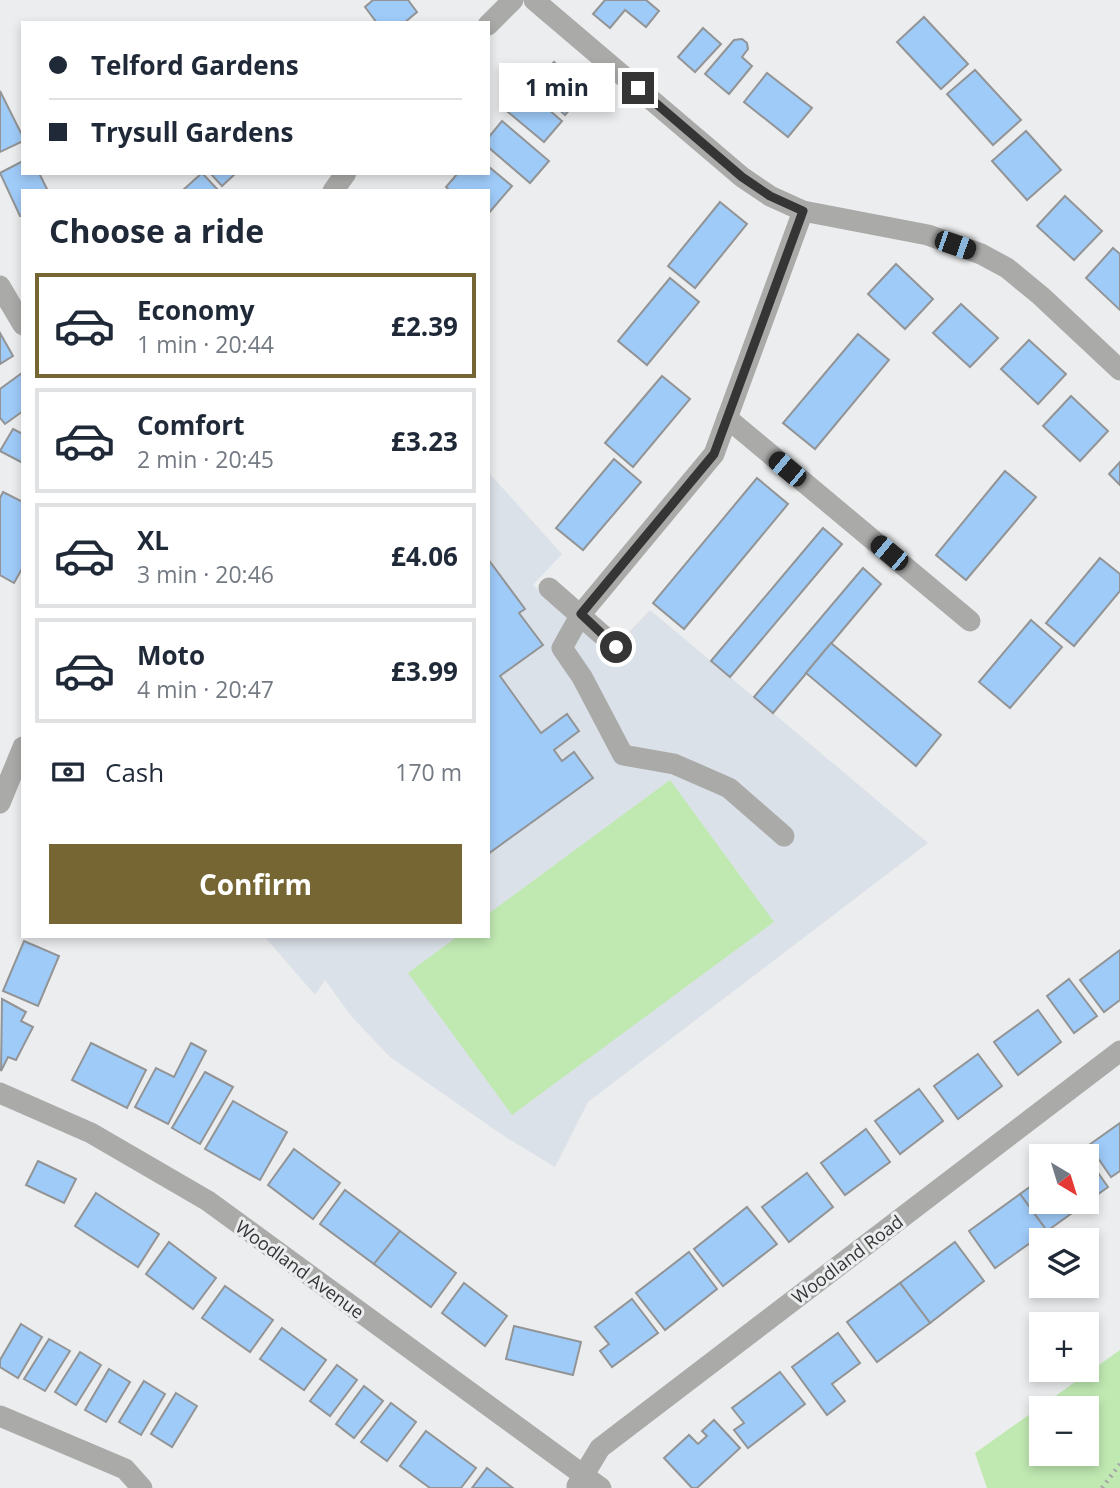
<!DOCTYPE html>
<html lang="en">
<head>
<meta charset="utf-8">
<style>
  body { margin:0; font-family:"Open Sans",sans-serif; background:#f6f6f7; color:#1f2937; height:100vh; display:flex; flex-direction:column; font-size:26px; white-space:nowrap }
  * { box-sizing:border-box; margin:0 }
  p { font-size:23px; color:#747a83 }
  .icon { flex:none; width:38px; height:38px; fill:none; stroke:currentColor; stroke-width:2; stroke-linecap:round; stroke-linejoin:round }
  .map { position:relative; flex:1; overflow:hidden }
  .drawer { position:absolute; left:21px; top:189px; width:469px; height:749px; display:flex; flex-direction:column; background:#fff; border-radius:0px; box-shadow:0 4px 10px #0003 }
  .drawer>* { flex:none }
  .banner { position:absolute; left:21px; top:21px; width:469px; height:154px; border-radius:0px; box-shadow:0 4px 10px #0003; display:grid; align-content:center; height:154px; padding:0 28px; background:#fff }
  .needle { width:46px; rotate:142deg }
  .controls { position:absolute; left:1029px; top:1144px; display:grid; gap:14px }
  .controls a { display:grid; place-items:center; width:70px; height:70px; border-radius:0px; background:#fff; box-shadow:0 4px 10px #0003; font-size:35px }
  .end { position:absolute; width:32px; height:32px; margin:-16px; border:9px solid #353536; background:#fff; box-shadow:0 0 0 4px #fff }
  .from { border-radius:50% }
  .bubble { position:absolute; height:49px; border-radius:0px; background:#fff; box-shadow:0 4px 10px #0003; font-size:23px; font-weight:700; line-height:49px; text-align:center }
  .car { position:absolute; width:21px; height:42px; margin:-21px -10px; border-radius:9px; box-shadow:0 0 5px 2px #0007; background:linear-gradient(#222 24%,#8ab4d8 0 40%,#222 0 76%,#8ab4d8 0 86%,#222 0) }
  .banner b { display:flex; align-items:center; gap:24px; height:66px; font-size:26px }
  .banner b+b { border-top:2px solid #e0e1e3 }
  .banner i { width:18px; height:18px; background:#1f2937 }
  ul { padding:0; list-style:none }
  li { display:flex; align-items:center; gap:21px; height:105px; margin:0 14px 10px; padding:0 14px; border:4px solid #e0e1e3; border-radius:0px }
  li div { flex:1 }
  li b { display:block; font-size:26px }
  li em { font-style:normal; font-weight:700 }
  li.on { border-color:#766633 }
  li>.icon { width:63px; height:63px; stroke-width:1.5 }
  h2 { padding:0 28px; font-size:32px; line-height:84px }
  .pay { display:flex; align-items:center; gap:18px; height:77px; padding:0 28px; font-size:26px }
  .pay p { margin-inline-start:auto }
  .action { display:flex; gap:14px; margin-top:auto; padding:14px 28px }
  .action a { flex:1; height:80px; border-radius:0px; background:#766633; color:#fff; font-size:28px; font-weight:700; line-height:80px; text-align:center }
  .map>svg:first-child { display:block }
  .built { fill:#dbe1e8 }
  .green { fill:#c0e9b2; fill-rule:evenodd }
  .building { fill:#9fcbf9; stroke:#939495; stroke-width:2 }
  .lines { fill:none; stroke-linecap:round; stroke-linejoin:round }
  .path { stroke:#a5a6a7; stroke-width:4.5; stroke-dasharray:2 5; stroke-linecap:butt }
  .minor { stroke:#aaaaa9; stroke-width:21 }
  .route { stroke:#353536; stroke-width:9 }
  .labels { text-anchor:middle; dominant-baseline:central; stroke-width:6; stroke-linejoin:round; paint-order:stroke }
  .street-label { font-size:18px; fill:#353536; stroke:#ecedee }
</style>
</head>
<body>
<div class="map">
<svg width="1120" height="1488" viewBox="0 0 1120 1488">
  <rect width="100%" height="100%" fill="#ecedee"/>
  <path class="built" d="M489 473 562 554 533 585 574 624 612 650 650 610 928 843 588 1102 555 1167 507 1138 390 1057 352 1017 325 980 315 995 264 936H488Z"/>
  <g class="green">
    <path d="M670 780 774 922 512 1115 408 973 458 936H488V914Z"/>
    <path d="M1120 1350V1488H987L975 1453ZM1041 1409H1087V1454H1041Z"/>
  </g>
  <g class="building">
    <path d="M373 0H408L417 12 404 23H377L365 7Z"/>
    <path d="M605 0H646L659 11 646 27 625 10 610 28 593 14Z"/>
    <path d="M924 17 968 64 941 89 897 42Z"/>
    <path d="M703 28 721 44 695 72 678 57Z"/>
    <path d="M742 39 747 43 748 49 742 57 752 66 729 94 705 74 734 40Z"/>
    <path d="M554 62 586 90 565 115 533 86Z"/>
    <path d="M975 70 1021 120 993 145 947 94Z"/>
    <path d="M767 73 812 108 788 137 744 102Z"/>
    <path d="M526 90 562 121 544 142 508 112Z"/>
    <path d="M0 91 23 137V141L0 152Z"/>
    <path d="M502 121 549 161 530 183 488 147V138Z"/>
    <path d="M1026 131 1061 170 1027 200 992 161Z"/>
    <path d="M23 161V173H39L48 191H23V215L20 216 0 173Z"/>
    <path d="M488 166 512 186 488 214V191H450L446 187 458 173H488Z"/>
    <path d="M202 173 219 191H182Z"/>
    <path d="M210 173H236L222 186Z"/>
    <path d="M1065 196 1102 231 1074 260 1037 226Z"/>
    <path d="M720 202 747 224 695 288 668 266Z"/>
    <path d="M1113 248 1120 254V310L1086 278Z"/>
    <path d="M896 264 933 299 905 329 868 294Z"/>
    <path d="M670 278 699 302 647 365 618 341Z"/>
    <path d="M961 304 998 338 970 367 933 333Z"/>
    <path d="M0 333 13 356 0 364Z"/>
    <path d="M858 334 889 360 815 449 783 423Z"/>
    <path d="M1029 340 1066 374 1038 404 1001 369Z"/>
    <path d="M22 373 23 411 5 424 0 418V389Z"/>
    <path d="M662 376 690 399 633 467 605 443Z"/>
    <path d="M1071 396 1108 431 1080 461 1043 426Z"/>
    <path d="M13 429 23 434V463L0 451Z"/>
    <path d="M614 459 641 482 583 550 556 528Z"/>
    <path d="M1120 462V485L1109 474Z"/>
    <path d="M1005 471 1036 497 966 580 936 555Z"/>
    <path d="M757 478 788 504 684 629 653 603Z"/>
    <path d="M3 492 23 502V567L14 583 0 575V498Z"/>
    <path d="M823 528 842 544 730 677 711 661Z"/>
    <path d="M1100 558 1120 574V591L1074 646 1046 623Z"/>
    <path d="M488 559 525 609 519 613 543 645 500 676 541 733 567 714 579 731 554 750 562 761 574 752 593 778 488 854Z"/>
    <path d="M863 568 881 584 773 713 754 697Z"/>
    <path d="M1031 620 1062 647 1010 708 979 682Z"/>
    <path d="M831 643 941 735 916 766 806 673Z"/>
    <path d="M24 941 59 956 38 1006 3 991Z"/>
    <path d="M1120 950V1000L1104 1012 1080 980Z"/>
    <path d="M1069 979 1097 1016 1074 1033 1047 996Z"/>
    <path d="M2 999 26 1012 21 1021 33 1027 16 1060 8 1057 1 1071Z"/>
    <path d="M1038 1010 1061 1042 1018 1075 994 1042Z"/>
    <path d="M91 1043 146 1070 127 1108 72 1080Z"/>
    <path d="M191 1043 206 1051 168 1124 135 1107 156 1068 174 1077Z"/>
    <path d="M978 1054 1002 1086 958 1119 934 1086Z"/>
    <path d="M205 1072 233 1087 200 1144 172 1128Z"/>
    <path d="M919 1089 943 1121 900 1154 875 1121Z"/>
    <path d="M233 1101 287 1132 260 1180 205 1149Z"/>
    <path d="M1120 1123V1171L1111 1177 1089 1145Z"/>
    <path d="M866 1129 890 1162 845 1195 821 1163Z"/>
    <path d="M294 1149 340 1183 313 1219 268 1185Z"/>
    <path d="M1087 1157 1108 1187 1047 1231 1020 1194 1041 1179V1202H1087Z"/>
    <path d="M38 1161 76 1179 64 1203 26 1185Z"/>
    <path d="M807 1173 833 1207 789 1242 762 1207Z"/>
    <path d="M345 1190 400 1231 374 1264 320 1224Z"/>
    <path d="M96 1193 159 1234 138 1267 75 1226Z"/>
    <path d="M1020 1194 1047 1231 995 1268 969 1231Z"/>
    <path d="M747 1207 777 1244 723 1286 694 1249Z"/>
    <path d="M400 1231 456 1273 431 1307 374 1264Z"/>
    <path d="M169 1242 216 1278 193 1309 146 1274Z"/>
    <path d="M955 1242 984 1281 930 1323 900 1283Z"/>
    <path d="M689 1252 717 1289 665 1330 636 1293Z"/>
    <path d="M464 1283 507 1316 485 1346 442 1313Z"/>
    <path d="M900 1283 930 1323 877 1362 847 1322Z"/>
    <path d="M225 1286 273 1320 250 1352 202 1318Z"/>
    <path d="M632 1299 658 1333 612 1367 600 1351 609 1344 595 1327Z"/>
    <path d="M21 1324 42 1337 18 1378 0 1367V1360Z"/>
    <path d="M514 1326 581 1342 573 1375 506 1359Z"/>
    <path d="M282 1328 326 1360 304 1390 260 1359Z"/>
    <path d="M838 1333 860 1363 832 1384 845 1401 827 1415 792 1367Z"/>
    <path d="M49 1339 70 1351 45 1391 24 1379Z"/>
    <path d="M80 1352 101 1365 76 1405 55 1392Z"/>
    <path d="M337 1365 357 1380 330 1416 310 1401Z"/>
    <path d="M109 1369 130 1382 106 1422 85 1410Z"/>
    <path d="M780 1372 805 1404 748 1448 734 1430 744 1423 732 1408Z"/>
    <path d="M144 1381 165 1394 141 1435 119 1422Z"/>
    <path d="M364 1386 383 1401 354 1438 336 1424Z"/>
    <path d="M176 1393 197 1406 172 1447 151 1434Z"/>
    <path d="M391 1403 416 1422 387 1461 361 1442Z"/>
    <path d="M714 1420 740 1448 697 1488H692L664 1458 689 1435 698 1444 707 1436 702 1431Z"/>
    <path d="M426 1431 476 1468 461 1488H430L400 1466Z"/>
    <path d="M487 1468 513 1488H472Z"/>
  </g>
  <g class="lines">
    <path class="path" d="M1102 1488 1120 1464"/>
    <g class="minor">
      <path d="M534 0 742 177 770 196 803 211 928 235 981 254 1007 268 1041 296 1120 370"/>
      <path d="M488 25 513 0"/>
      <path d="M333 191 346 173"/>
      <path d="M0 286 23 325"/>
      <path d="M727 418 970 621"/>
      <path d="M549 588 616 647"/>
      <path d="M0 803 23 747"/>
      <path d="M784 836 729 788 674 764 623 755 582 677 562 648 581 614 714 454 803 211"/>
      <path d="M0 1093 91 1133 208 1201 601 1488"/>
      <path d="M0 1416 125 1469 142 1488"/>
      <path d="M577 1486 600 1448 1120 1051"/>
    </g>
  </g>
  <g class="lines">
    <path class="route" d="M616 647 581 614 714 454 803 211 770 196 742 177 638 88"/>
  </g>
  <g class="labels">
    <g class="street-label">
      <text transform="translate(847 1259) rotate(-37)">Woodland Road</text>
      <text transform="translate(300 1269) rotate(36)">Woodland Avenue</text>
    </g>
  </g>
</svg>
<div class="controls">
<a><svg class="needle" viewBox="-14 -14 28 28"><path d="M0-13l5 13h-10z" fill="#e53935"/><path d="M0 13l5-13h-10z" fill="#747a83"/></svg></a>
<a><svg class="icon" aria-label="layers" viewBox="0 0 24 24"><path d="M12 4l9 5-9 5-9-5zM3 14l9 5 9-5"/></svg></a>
<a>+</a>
<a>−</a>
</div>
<i class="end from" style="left:616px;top:647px"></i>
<i class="end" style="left:638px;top:88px"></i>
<div class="bubble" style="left:499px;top:63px;width:116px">1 min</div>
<i class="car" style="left:955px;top:245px;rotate:109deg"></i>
<i class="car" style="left:787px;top:469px;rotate:310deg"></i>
<i class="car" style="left:889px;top:553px;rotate:310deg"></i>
<div class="banner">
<b><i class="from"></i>Telford Gardens</b>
<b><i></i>Trysull Gardens</b>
</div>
<section class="drawer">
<h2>Choose a ride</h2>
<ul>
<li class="on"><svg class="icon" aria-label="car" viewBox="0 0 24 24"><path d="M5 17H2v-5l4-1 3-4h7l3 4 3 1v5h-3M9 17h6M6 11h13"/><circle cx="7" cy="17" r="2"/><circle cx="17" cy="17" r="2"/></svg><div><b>Economy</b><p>1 min · 20:44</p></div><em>£2.39</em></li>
<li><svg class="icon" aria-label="car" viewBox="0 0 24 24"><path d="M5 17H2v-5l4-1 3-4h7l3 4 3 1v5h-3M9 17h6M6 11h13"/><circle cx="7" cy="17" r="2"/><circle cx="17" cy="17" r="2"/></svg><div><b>Comfort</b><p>2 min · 20:45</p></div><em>£3.23</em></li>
<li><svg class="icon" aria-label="car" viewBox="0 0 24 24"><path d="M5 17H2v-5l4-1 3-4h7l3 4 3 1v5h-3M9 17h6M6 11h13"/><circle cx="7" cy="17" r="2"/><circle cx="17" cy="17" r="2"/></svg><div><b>XL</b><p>3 min · 20:46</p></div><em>£4.06</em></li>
<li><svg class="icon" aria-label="car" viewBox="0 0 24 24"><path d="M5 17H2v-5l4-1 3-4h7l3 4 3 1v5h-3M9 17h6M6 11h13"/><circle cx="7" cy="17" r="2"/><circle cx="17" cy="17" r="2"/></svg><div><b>Moto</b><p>4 min · 20:47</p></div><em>£3.99</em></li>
</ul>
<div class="pay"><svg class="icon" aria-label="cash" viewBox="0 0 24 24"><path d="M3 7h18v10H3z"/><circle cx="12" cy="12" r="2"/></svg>Cash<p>170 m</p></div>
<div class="action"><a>Confirm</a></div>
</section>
</div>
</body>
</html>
